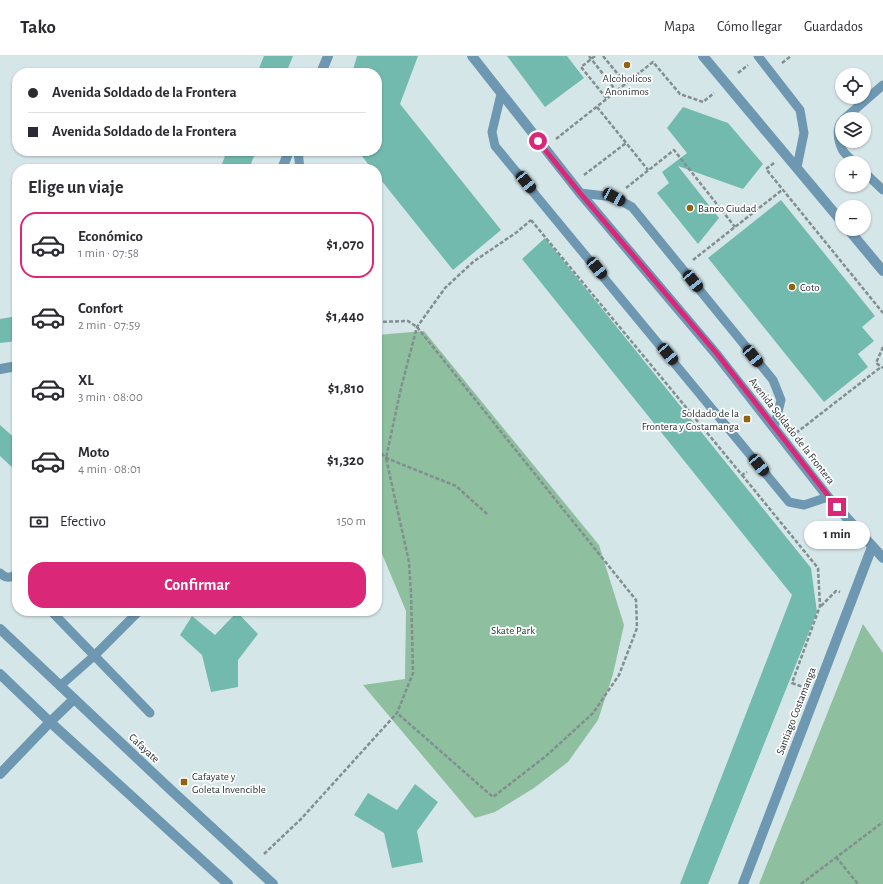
<!DOCTYPE html>
<html lang="es">
<head>
<meta charset="utf-8">
<style>
  body { margin:0; font-family:"Alegreya Sans",sans-serif; background:#f7f7f7; color:#2b2b33; height:100vh; display:flex; flex-direction:column; font-size:15px; white-space:nowrap }
  * { box-sizing:border-box; margin:0 }
  p { font-size:13px; color:#7c7c81 }
  .icon { flex:none; width:22px; height:22px; fill:none; stroke:currentColor; stroke-width:2; stroke-linecap:round; stroke-linejoin:round }
  .map { position:relative; flex:1; overflow:hidden }
  .drawer { position:absolute; left:12px; top:108px; width:370px; height:452px; display:flex; flex-direction:column; background:#fff; border-radius:16px; box-shadow:0 1px 3px #0004 }
  .drawer>* { flex:none }
  .top-card { position:absolute; left:12px; top:12px; width:370px; height:88px; border-radius:16px; box-shadow:0 1px 3px #0004; display:grid; align-content:center; height:88px; padding:0 16px; background:#fff }
  .controls { position:absolute; left:835px; top:12px; display:grid; gap:8px }
  .controls a { display:grid; place-items:center; width:36px; height:36px; border-radius:50%; background:#fff; box-shadow:0 1px 3px #0004; font-size:20px }
  .end { position:absolute; width:18px; height:18px; margin:-9px; border:5px solid #db2777; background:#fff; box-shadow:0 0 0 2px #fff }
  .from { border-radius:50% }
  .bubble { position:absolute; height:28px; border-radius:14px; background:#fff; box-shadow:0 1px 3px #0004; font-size:13px; font-weight:700; line-height:28px; text-align:center }
  .car { position:absolute; width:12px; height:24px; margin:-12px -6px; border-radius:5px; box-shadow:0 0 3px 1px #0007; background:linear-gradient(#222 24%,#8ab4d8 0 40%,#222 0 76%,#8ab4d8 0 86%,#222 0) }
  .top-card b { display:flex; align-items:center; gap:14px; height:38px; font-size:15px }
  .top-card b+b { border-top:1px solid #e1e1e2 }
  .top-card i { width:10px; height:10px; background:#2b2b33 }
  ul { padding:0; list-style:none }
  li { display:flex; align-items:center; gap:12px; height:66px; margin:0 8px 6px; padding:0 8px; border:2px solid transparent; border-radius:16px }
  li div { flex:1 }
  li b { display:block; font-size:15px }
  li em { font-style:normal; font-weight:700 }
  li.current { border-color:#db2777 }
  li>.icon { width:36px; height:36px; stroke-width:1.5 }
  h2 { padding:0 16px; font-size:18px; line-height:48px }
  .pay { display:flex; align-items:center; gap:10px; height:44px; padding:0 16px; font-size:15px }
  .pay p { margin-inline-start:auto }
  .action { display:flex; gap:8px; margin-top:auto; padding:8px 16px }
  .action a { flex:1; height:46px; border-radius:16px; background:#db2777; color:#fff; font-size:16px; font-weight:700; line-height:46px; text-align:center }
  header { display:flex; align-items:center; gap:24px; box-sizing:border-box; height:56px; padding:0 20px; background:#fff; border-bottom:1px solid #e1e1e2 }
  header strong { font-size:19px }
  nav { display:flex; gap:22px; margin-inline-start:auto; font-size:14px }
  .map>svg:first-child { display:block }
  .green { fill:#8ebf9e }
  .building { fill:#73baae }
  .lines { fill:none; stroke-linecap:round; stroke-linejoin:round }
  .path { stroke:#828e90; stroke-width:2.5; stroke-dasharray:4 2; stroke-linecap:butt }
  .service { stroke:#6e98b2; stroke-width:9 }
  .minor { stroke:#6e98b2; stroke-width:10 }
  .tertiary { stroke:#6e98b2; stroke-width:10 }
  .route { stroke:#db2777; stroke-width:5 }
  .poi-dot { fill:#926310; stroke:#fff; stroke-width:1.5 }
  .labels { text-anchor:middle; dominant-baseline:central; stroke-width:3.5; stroke-linejoin:round; paint-order:stroke }
  .poi-label { font-size:11px; fill:#2a3132; stroke:#fff; text-anchor:start }
  .street-label { font-size:11px; fill:#2a3132; stroke:#fff }
  .park-label { font-size:11px; fill:#153e26; stroke:#fff }
</style>
</head>
<body>
<header>
<strong>Tako</strong>
<nav><a>Mapa</a><a>Cómo llegar</a><a>Guardados</a></nav>
</header>
<div class="map">
<svg width="883" height="828" viewBox="0 0 883 828">
  <rect width="100%" height="100%" fill="#d5e6e8"/>
  <g class="green">
    <path d="M424 275 599 489 624 569 613 618 598 664 568 706 534 732 495 756 475 762 363 629 405 623 406 555 377 486V279Z"/>
    <path d="M863 568 883 597V828H759Z"/>
  </g>
  <g class="building">
    <path d="M264 0H293L286 17H257Z"/>
    <path d="M357 0H418L400 48 501 174 453 214 377 119V113H372L358 95H377V17H352Z"/>
    <path d="M507 0H567L584 22 545 51Z"/>
    <path d="M683 51 728 67 763 108 743 133 678 110 719 162 698 188 657 137 669 127 662 116 687 97 667 72Z"/>
    <path d="M227 95H256L249 113H220Z"/>
    <path d="M781 144 875 260 862 271 874 285 858 298 868 311 824 346 708 202Z"/>
    <path d="M545 182 811 512 817 556 708 828H680L792 539 522 203Z"/>
    <path d="M17 260V285L0 287V263Z"/>
    <path d="M0 369 17 384V416L0 400Z"/>
    <path d="M237 556 258 578 238 604V631L211 636 202 599 180 579 192 560 215 579Z"/>
    <path d="M415 728 438 746 417 775 423 806 392 812 384 777 354 759 368 737 397 754Z"/>
  </g>
  <g class="lines">
    <g class="path">
      <path d="M589 0 617 36"/>
      <path d="M595 0 581 11 607 43"/>
      <path d="M603 0 626 28"/>
      <path d="M782 7 791 0"/>
      <path d="M738 17 748 9"/>
      <path d="M597 51 648 114"/>
      <path d="M556 83 653 6 680 38 703 46 714 37"/>
      <path d="M774 107 766 113 883 257"/>
      <path d="M584 119 626 87"/>
      <path d="M626 132 674 94 735 171"/>
      <path d="M531 164 742 419 747 416"/>
      <path d="M693 204 782 134"/>
      <path d="M377 266 408 265 417 271 636 544 637 572 619 619 593 657 546 700 493 741 397 657"/>
      <path d="M883 291 876 307 883 312"/>
      <path d="M796 377 881 311"/>
      <path d="M377 393 386 402 456 430 487 458"/>
      <path d="M742 419 818 512 820 550 792 627 803 631"/>
      <path d="M821 550 836 535 840 536"/>
      <path d="M264 798 301 763 397 657 413 617 411 537 409 506 386 402 401 332 417 271 445 232 473 206 517 176 531 164"/>
      <path d="M836 801 858 828"/>
      <path d="M801 828 883 766"/>
    </g>
    <g class="service">
      <path d="M758 0 800 54 804 77 797 111"/>
      <path d="M501 38 492 76 495 90 789 446 804 449 828 441"/>
      <path d="M844 63 883 29"/>
      <path d="M842 65C836 72 838 85 842 93 844 98 851 103 855 107"/>
      <path d="M298 95 300 113"/>
      <path d="M864 116 883 134"/>
      <path d="M580 137 614 141 632 151 773 324 781 344 774 372"/>
      <path d="M377 462V467"/>
      <path d="M0 517C6 523 10 522 17 518"/>
      <path d="M51 555 150 657"/>
      <path d="M60 630 94 600 139 555"/>
    </g>
    <path class="minor" d="M0 718 50 666 74 643"/>
    <g class="tertiary">
      <path d="M472 0 580 137 717 299 828 441 883 502"/>
      <path d="M703 0 842 166"/>
      <path d="M321 17 328 0"/>
      <path d="M282 113 289 95"/>
      <path d="M848 173 883 215"/>
      <path d="M0 313 17 310"/>
      <path d="M0 573 172 735 273 828"/>
      <path d="M0 618 50 666 228 828"/>
      <path d="M743 828 872 491"/>
    </g>
  </g>
  <g class="lines">
    <path class="route" d="M538 85 580 137 718 299 837 451"/>
  </g>
  <g class="poi-dot">
    <circle cx="627" cy="9" r="4"/>
    <circle cx="690" cy="152" r="4"/>
    <circle cx="792" cy="231" r="4"/>
    <rect x="743" y="359" width="8" height="8" rx="2"/>
    <rect x="180" y="722" width="8" height="8" rx="2"/>
  </g>
  <g class="labels">
    <g class="poi-label">
      <text x="627" y="22" text-anchor="middle">Alcoholicos<tspan x="627" dy="13">Anonimos</tspan></text>
      <text x="698" y="152">Banco Ciudad</text>
      <text x="800" y="231">Coto</text>
      <text x="739" y="357" text-anchor="end">Soldado de la<tspan x="739" dy="13">Frontera y Costamanga</tspan></text>
      <text x="192" y="720">Cafayate y<tspan x="192" dy="13">Goleta Invencible</tspan></text>
    </g>
    <g class="street-label">
      <text transform="translate(792 375) rotate(52)">Avenida Soldado de la Frontera</text>
      <text transform="translate(796 655) rotate(-69)">Santiago Costamanga</text>
      <text transform="translate(144 692) rotate(43)">Cafayate</text>
    </g>
    <g class="park-label">
      <text x="513" y="574">Skate Park</text>
    </g>
  </g>
</svg>
<div class="controls">
<a><svg class="icon" aria-label="locate" viewBox="0 0 24 24"><circle cx="12" cy="12" r="6"/><path d="M12 2v4M12 18v4M2 12h4M18 12h4"/></svg></a>
<a><svg class="icon" aria-label="layers" viewBox="0 0 24 24"><path d="M12 4l9 5-9 5-9-5zM3 14l9 5 9-5"/></svg></a>
<a>+</a>
<a>−</a>
</div>
<i class="end from" style="left:538px;top:85px"></i>
<i class="end" style="left:837px;top:451px"></i>
<div class="bubble" style="left:804px;top:465px;width:66px">1 min</div>
<i class="car" style="left:526px;top:126px;rotate:141deg"></i>
<i class="car" style="left:614px;top:141px;rotate:118deg"></i>
<i class="car" style="left:597px;top:212px;rotate:141deg"></i>
<i class="car" style="left:693px;top:225px;rotate:141deg"></i>
<i class="car" style="left:668px;top:298px;rotate:140deg"></i>
<i class="car" style="left:753px;top:300px;rotate:141deg"></i>
<i class="car" style="left:759px;top:409px;rotate:141deg"></i>
<div class="top-card">
<b><i class="from"></i>Avenida Soldado de la Frontera</b>
<b><i></i>Avenida Soldado de la Frontera</b>
</div>
<section class="drawer">
<h2>Elige un viaje</h2>
<ul>
<li class="current"><svg class="icon" aria-label="car" viewBox="0 0 24 24"><path d="M5 17H2v-5l4-1 3-4h7l3 4 3 1v5h-3M9 17h6M6 11h13"/><circle cx="7" cy="17" r="2"/><circle cx="17" cy="17" r="2"/></svg><div><b>Económico</b><p>1 min · 07:58</p></div><em>$1,070</em></li>
<li><svg class="icon" aria-label="car" viewBox="0 0 24 24"><path d="M5 17H2v-5l4-1 3-4h7l3 4 3 1v5h-3M9 17h6M6 11h13"/><circle cx="7" cy="17" r="2"/><circle cx="17" cy="17" r="2"/></svg><div><b>Confort</b><p>2 min · 07:59</p></div><em>$1,440</em></li>
<li><svg class="icon" aria-label="car" viewBox="0 0 24 24"><path d="M5 17H2v-5l4-1 3-4h7l3 4 3 1v5h-3M9 17h6M6 11h13"/><circle cx="7" cy="17" r="2"/><circle cx="17" cy="17" r="2"/></svg><div><b>XL</b><p>3 min · 08:00</p></div><em>$1,810</em></li>
<li><svg class="icon" aria-label="car" viewBox="0 0 24 24"><path d="M5 17H2v-5l4-1 3-4h7l3 4 3 1v5h-3M9 17h6M6 11h13"/><circle cx="7" cy="17" r="2"/><circle cx="17" cy="17" r="2"/></svg><div><b>Moto</b><p>4 min · 08:01</p></div><em>$1,320</em></li>
</ul>
<div class="pay"><svg class="icon" aria-label="cash" viewBox="0 0 24 24"><path d="M3 7h18v10H3z"/><circle cx="12" cy="12" r="2"/></svg>Efectivo<p>150 m</p></div>
<div class="action"><a>Confirmar</a></div>
</section>
</div>
</body>
</html>
